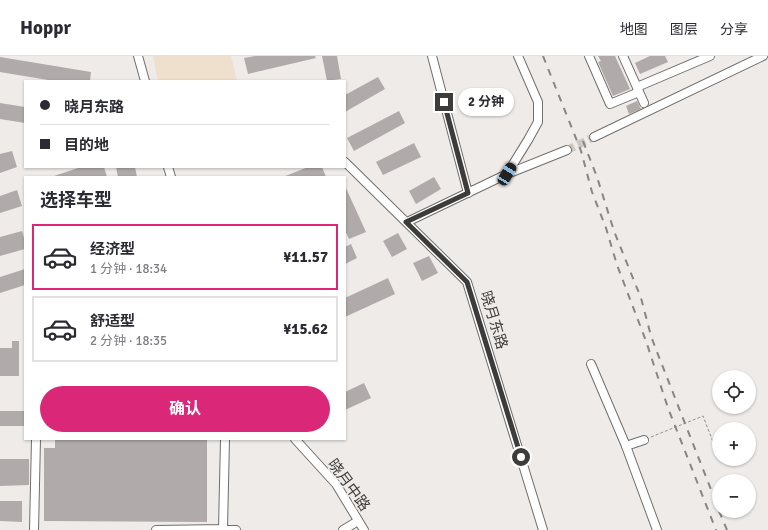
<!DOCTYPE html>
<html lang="zh">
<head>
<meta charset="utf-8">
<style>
  body { margin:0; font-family:Signika,"Noto Sans SC",sans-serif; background:#f7f7f7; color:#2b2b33; height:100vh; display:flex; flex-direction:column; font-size:15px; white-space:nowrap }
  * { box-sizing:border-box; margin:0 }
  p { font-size:13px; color:#7c7c81 }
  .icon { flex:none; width:22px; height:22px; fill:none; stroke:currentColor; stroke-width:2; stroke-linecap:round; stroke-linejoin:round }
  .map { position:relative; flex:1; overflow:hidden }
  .side { position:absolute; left:24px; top:120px; width:322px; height:264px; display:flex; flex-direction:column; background:#fff; border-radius:0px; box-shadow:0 1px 3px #0004 }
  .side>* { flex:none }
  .top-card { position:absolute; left:24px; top:24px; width:322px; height:88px; border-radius:0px; box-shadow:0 1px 3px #0004; display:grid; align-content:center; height:88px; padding:0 16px; background:#fff }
  .buttons { position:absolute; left:712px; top:314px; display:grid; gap:8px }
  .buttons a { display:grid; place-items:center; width:44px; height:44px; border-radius:50%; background:#fff; box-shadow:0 1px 3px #0004; font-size:20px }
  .end { position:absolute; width:18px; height:18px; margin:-9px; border:5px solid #3e3c3b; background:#fff; box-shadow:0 0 0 2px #fff }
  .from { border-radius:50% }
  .bubble { position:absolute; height:28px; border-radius:14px; background:#fff; box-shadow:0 1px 3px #0004; font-size:13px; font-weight:700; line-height:28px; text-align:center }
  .car { position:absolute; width:12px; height:24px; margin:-12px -6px; border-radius:5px; box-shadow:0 0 3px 1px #0007; background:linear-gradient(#222 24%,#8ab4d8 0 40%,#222 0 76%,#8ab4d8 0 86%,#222 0) }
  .top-card b { display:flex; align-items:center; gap:14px; height:38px; font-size:15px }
  .top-card b+b { border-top:1px solid #e1e1e2 }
  .top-card i { width:10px; height:10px; background:#2b2b33 }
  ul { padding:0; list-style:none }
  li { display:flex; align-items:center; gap:12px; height:66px; margin:0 8px 6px; padding:0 8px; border:2px solid #e1e1e2; border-radius:0px }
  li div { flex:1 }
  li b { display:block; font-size:15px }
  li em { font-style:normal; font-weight:700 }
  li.current { border-color:#db2777 }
  li>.icon { width:36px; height:36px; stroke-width:1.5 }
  h2 { padding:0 16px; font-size:18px; line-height:48px }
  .button { display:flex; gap:8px; margin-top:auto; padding:8px 16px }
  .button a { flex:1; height:46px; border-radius:24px; background:#db2777; color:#fff; font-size:16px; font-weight:700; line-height:46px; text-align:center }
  header { display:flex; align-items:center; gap:24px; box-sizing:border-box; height:56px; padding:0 20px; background:#fff; border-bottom:1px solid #e1e1e2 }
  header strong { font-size:19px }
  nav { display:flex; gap:22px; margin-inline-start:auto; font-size:14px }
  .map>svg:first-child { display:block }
  .education { fill:#eee0cc }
  .building { fill:#b0abaa }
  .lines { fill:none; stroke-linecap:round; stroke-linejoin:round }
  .minor-tunnel { stroke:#ccc8c5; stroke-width:8; stroke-dasharray:8 4; stroke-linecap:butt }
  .minor-casing { stroke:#716e6b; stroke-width:10 }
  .path { stroke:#928f8d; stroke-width:1; stroke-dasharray:3 2; stroke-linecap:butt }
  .minor { stroke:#fff; stroke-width:8 }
  .rail { stroke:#888583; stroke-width:2; stroke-dasharray:7 7; stroke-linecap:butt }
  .route { stroke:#3e3c3b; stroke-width:5 }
  .labels { text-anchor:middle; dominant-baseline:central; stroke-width:3.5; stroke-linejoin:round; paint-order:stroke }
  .street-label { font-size:15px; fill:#3e3c3b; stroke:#efebe8 }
</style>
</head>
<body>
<header>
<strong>Hoppr</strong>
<nav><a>地图</a><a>图层</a><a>分享</a></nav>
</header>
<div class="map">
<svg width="768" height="474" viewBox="0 0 768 474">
  <rect width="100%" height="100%" fill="#efebe8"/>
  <path class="education" d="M153 0H231L237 25H158Z"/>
  <g class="building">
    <path d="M255 0H315L316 2 248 18 244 2Z"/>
    <path d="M322 0H337L341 23 327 25Z"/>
    <path d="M598 0H615L630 33 613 40 598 6 601 5Z"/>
    <path d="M650 0H665L668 6 640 18 635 7Z"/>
    <path d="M0 1 91 16 90 25H54L0 16Z"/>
    <path d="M378 21 385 33 345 56V39Z"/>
    <path d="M637 45 641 53 629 58 626 50Z"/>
    <path d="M0 47 25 51V67L0 63Z"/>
    <path d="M399 55 405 67 354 95 347 82Z"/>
    <path d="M414 87 421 101 383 119 376 106Z"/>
    <path d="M12 95 17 111 0 117V98Z"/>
    <path d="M81 111H104L107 121H54V120Z"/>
    <path d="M116 111H135L137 121H118Z"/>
    <path d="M308 111H322L326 121H283Z"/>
    <path d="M434 121 441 133 416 148 409 135Z"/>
    <path d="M345 130 366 176 349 183 345 174Z"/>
    <path d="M17 134 22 150 0 157V140Z"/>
    <path d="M22 175 25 185V193L0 200V181Z"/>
    <path d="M398 177 407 193 392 201 383 185Z"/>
    <path d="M351 188 357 202 345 208V191Z"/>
    <path d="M429 200 438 217 422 225 413 207Z"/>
    <path d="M25 213V229L0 237V221Z"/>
    <path d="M388 222 395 238 345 261V242Z"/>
    <path d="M12 285H19V320H0V292H12Z"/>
    <path d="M364 327 371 342 345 354V336Z"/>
    <rect x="0" y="355" width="24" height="15"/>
    <path d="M55 383H207V466L44 465V392H55Z"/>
    <path d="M0 403H29V429L0 430Z"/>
    <path d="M0 445H22V466L0 465Z"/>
  </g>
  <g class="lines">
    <path class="minor-tunnel" d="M567 94 594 81"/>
    <defs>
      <g id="minor">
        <path d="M138 0 145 25"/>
        <path d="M432 0 468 137"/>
        <path d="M589 0 610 48 639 36"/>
        <path d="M623 0 644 47"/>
        <path d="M637 31 710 0"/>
        <path d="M594 81 763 0"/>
        <path d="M345 106 467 226 543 474"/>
        <path d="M168 111 171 121"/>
        <path d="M507 118 567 94"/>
        <path d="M407 166 507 118 528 84 538 66V46L518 0"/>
        <path d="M591 308 626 390 657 474"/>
        <path d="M295 383 336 428 364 474"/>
        <path d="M626 390 644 384"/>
        <path d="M34 474 36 383"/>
        <path d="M156 474 223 473 225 383"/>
        <path d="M223 474H236"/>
        <path d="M343 474 358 465"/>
      </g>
    </defs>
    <use href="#minor" class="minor-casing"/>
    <path class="path" d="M651 381 703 360 715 391 719 389"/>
    <use href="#minor" class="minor"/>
    <g class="rail">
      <path d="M543 0 581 95 592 136 606 172 617 209 646 285 668 352 716 474"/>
      <path d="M583 85 597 121 614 175 641 242 651 280 657 296 719 454"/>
      <path d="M719 455 727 474"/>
    </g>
  </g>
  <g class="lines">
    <path class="route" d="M444 46 468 137 406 166 467 226 521 401"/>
  </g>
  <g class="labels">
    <g class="street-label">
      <text transform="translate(494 264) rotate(73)">晓月东路</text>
      <text transform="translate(349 429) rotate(54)">晓月中路</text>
    </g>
  </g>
</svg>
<div class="buttons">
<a><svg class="icon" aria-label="locate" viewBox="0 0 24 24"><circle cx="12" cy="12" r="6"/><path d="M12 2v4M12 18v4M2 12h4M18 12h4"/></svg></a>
<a>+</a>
<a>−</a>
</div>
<i class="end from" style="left:521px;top:401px"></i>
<i class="end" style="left:444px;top:46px"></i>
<div class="bubble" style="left:458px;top:32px;width:56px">2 分钟</div>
<i class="car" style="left:507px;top:118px;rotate:31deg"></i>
<div class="top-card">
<b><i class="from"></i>晓月东路</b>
<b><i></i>目的地</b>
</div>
<section class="side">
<h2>选择车型</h2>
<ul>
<li class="current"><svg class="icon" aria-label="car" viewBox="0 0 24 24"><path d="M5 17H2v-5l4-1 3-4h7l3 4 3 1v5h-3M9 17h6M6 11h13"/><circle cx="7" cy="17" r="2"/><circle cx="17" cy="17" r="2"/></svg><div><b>经济型</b><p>1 分钟 · 18:34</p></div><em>¥11.57</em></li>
<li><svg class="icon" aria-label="car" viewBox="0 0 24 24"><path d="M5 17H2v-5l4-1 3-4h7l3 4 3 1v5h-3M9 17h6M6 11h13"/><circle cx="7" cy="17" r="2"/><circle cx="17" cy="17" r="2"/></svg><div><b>舒适型</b><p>2 分钟 · 18:35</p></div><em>¥15.62</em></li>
</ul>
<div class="button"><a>确认</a></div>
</section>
</div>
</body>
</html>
